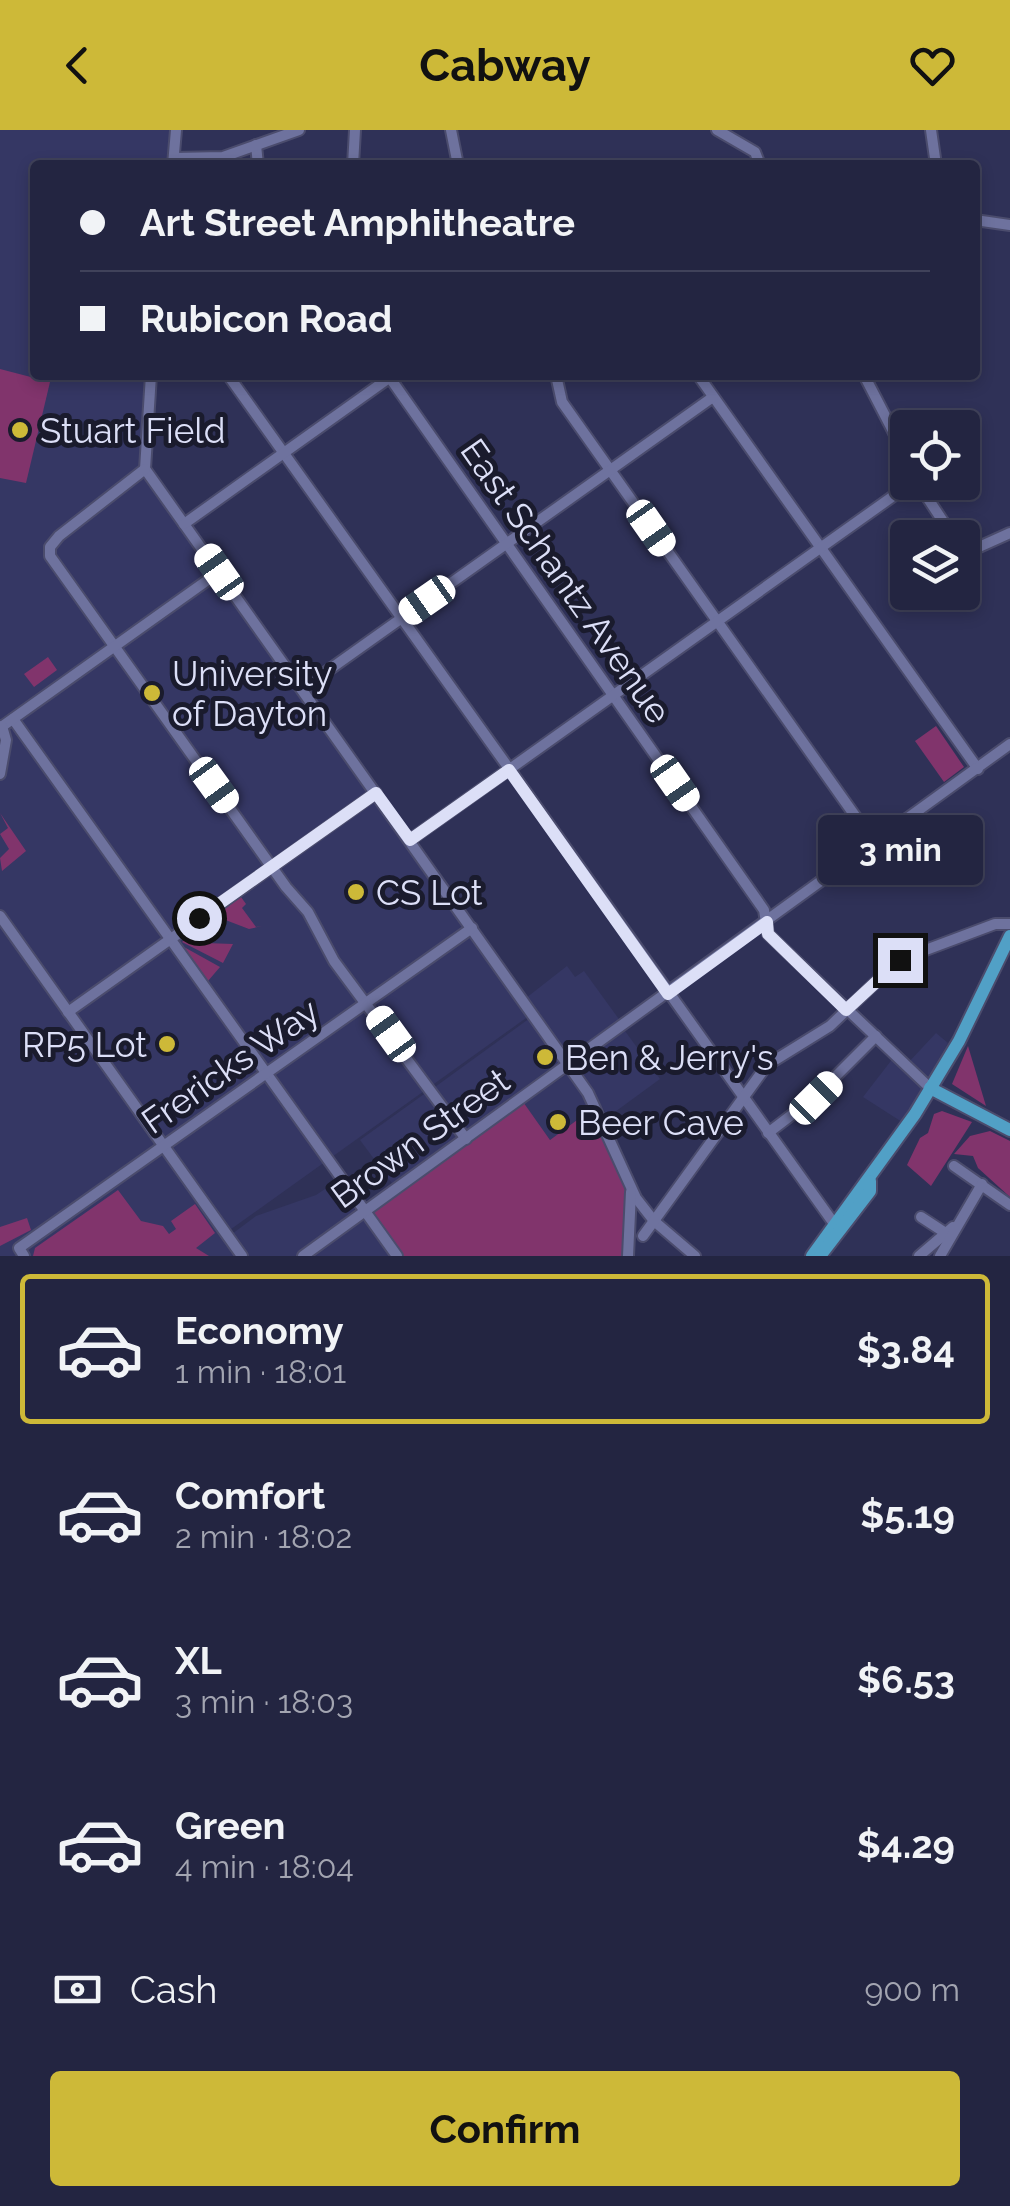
<!DOCTYPE html>
<html lang="en">
<head>
<meta charset="utf-8">
<style>
  body { margin:0; font-family:Raleway,sans-serif; background:#2b2d48; color:#f1f3f6; height:100vh; display:flex; flex-direction:column; font-size:38px; white-space:nowrap }
  * { box-sizing:border-box; margin:0 }
  p { font-size:32px; color:#a3a5b1 }
  .icon { flex:none; width:55px; height:55px; fill:none; stroke:currentColor; stroke-width:2; stroke-linecap:round; stroke-linejoin:round }
  .map { position:relative; height:1126px; overflow:hidden }
  .drawer { display:flex; flex-direction:column; background:#232541; flex:1 }
  .drawer>* { flex:none }
  .banner { position:absolute; left:30px; top:30px; width:950px; height:220px; border-radius:10px; box-shadow:0 5px 15px #0003,0 0 0 2px #40425a; display:grid; align-content:center; height:220px; padding:0 50px; background:#232541 }
  .tools { position:absolute; left:890px; top:280px; display:grid; gap:20px }
  .tools a { display:grid; place-items:center; width:90px; height:90px; border-radius:10px; background:#232541; box-shadow:0 5px 15px #0003,0 0 0 2px #40425a; font-size:50px }
  .end { position:absolute; width:45px; height:45px; margin:-22px; border:12px solid #dcdff7; background:#111; box-shadow:0 0 0 5px #111 }
  .from { border-radius:50% }
  .bubble { position:absolute; height:70px; border-radius:10px; background:#232541; box-shadow:0 5px 15px #0003,0 0 0 2px #40425a; font-size:32px; font-weight:700; line-height:70px; text-align:center }
  .car { position:absolute; width:30px; height:60px; margin:-30px -15px; border-radius:12px; box-shadow:0 0 8px 2px #0007; background:linear-gradient(#fff 24%,#345 0 40%,#fff 0 76%,#345 0 86%,#fff 0) }
  .banner b { display:flex; align-items:center; gap:35px; height:95px; font-size:38px }
  .banner b+b { border-top:2px solid #40425a }
  .banner i { width:25px; height:25px; background:#f1f3f6 }
  ul { padding:18px 0 0; list-style:none }
  li { display:flex; align-items:center; gap:30px; height:150px; margin:0 20px 15px; padding:0 30px; border:5px solid transparent; border-radius:10px }
  li div { flex:1 }
  li b { display:block; font-size:38px }
  li em { font-style:normal; font-weight:700 }
  li.selected { border-color:#cdb938 }
  li>.icon { width:90px; height:90px; stroke-width:1.5 }
  .pay { display:flex; align-items:center; gap:25px; height:110px; padding:0 50px; font-size:38px }
  .pay p { margin-inline-start:auto }
  .cta { display:flex; gap:20px; margin-top:auto; padding:20px 50px }
  .cta a { flex:1; height:115px; border-radius:10px; background:#cdb938; color:#111; font-size:40px; font-weight:700; line-height:115px; text-align:center }
  header { display:flex; justify-content:space-between; align-items:center; height:130px; padding:0 50px; background:#cdb938; color:#111; font-size:45px; font-weight:700 }
  .map>svg:first-child { display:block }
  .built { fill:#353764 }
  .green { fill:#81346c }
  .lines { fill:none; stroke-linecap:round; stroke-linejoin:round }
  .minor-casing { stroke:#4b4c6d; stroke-width:14 }
  .major-casing { stroke:#4b4c6d; stroke-width:16 }
  .minor { stroke:#6e729e; stroke-width:10 }
  .major { stroke:#51a0c6; stroke-width:12 }
  .route { stroke:#dcdff7; stroke-width:12 }
  .poi-dot { fill:#cdb938; stroke:#1a1b2d; stroke-width:4 }
  .labels { text-anchor:middle; dominant-baseline:central; stroke-width:10; stroke-linejoin:round; paint-order:stroke }
  .poi-label { font-size:35px; fill:#dcdff7; stroke:#1a1b2d; text-anchor:start }
  .street-label { font-size:35px; fill:#dcdff7; stroke:#1a1b2d }
</style>
</head>
<body>
<header><svg class="icon" aria-label="back" viewBox="0 0 24 24"><path d="M15 5l-7 7 7 7"/></svg>Cabway<svg class="icon" aria-label="heart" viewBox="0 0 24 24"><path d="M12 20l-8-8c-3-5 5-10 8-4 3-6 11-1 8 4z"/></svg></header>
<div class="map">
<svg width="1010" height="1126" viewBox="0 0 1010 1126">
  <rect width="100%" height="100%" fill="#2f3157"/>
  <g class="built">
    <path d="M0 0H176L173 35H35V245H151L143 331 533 883 227 1102 232 1104 256 1086 316 1065 337 1051 355 1074 354 1086 297 1126H0Z"/>
    <path d="M567 836 575 847 584 841 621 892 572 929 526 868Z"/>
    <path d="M530 888 563 935 468 1002 435 957Z"/>
    <path d="M625 901 660 949 608 987 578 936Z"/>
    <path d="M936 903 948 913 902 992 863 967 897 923 908 933Z"/>
    <path d="M568 943 592 979 550 1010 524 974Z"/>
    <path d="M427 962 460 1008 394 1056 360 1010Z"/>
    <path d="M364 1089 391 1126H313Z"/>
  </g>
  <g class="green">
    <path d="M0 239 50 252 26 353 0 348Z"/>
    <path d="M48 527 57 540 34 557 24 544Z"/>
    <path d="M936 596 964 637 944 652 915 611Z"/>
    <path d="M0 683 26 721 2 741 0 728 9 719 0 704 8 698Z"/>
    <path d="M241 767 246 774 242 778 256 797 262 796 249 799 215 786Z"/>
    <path d="M200 796 208 801 205 813 233 814 223 833 182 812Z"/>
    <path d="M184 817 220 837 208 851Z"/>
    <path d="M968 916 986 976 952 954Z"/>
    <path d="M521 969 550 1010 596 976 631 1057 628 1126H397L364 1083Z"/>
    <path d="M942 981 972 992 931 1056 907 1035 920 1008 928 1003 934 984Z"/>
    <path d="M990 1001 1010 1011V1067L978 1038 973 1026 954 1024 970 1006Z"/>
    <path d="M118 1060 141 1091 163 1096 169 1104 176 1099 171 1091 195 1074 215 1103 196 1118 209 1126H33L35 1118Z"/>
    <path d="M27 1088 31 1100 0 1116V1097Z"/>
  </g>
  <g class="lines">
    <defs>
      <g id="minor">
        <path d="M451 0 458 35"/>
        <path d="M717 0 755 22 760 35"/>
        <path d="M931 0 936 35"/>
        <path d="M256 15 258 35"/>
        <path d="M174 28 223 27 299 0"/>
        <path d="M173 35 176 0"/>
        <path d="M353 35 355 0"/>
        <path d="M975 90 1010 95"/>
        <path d="M151 245 145 339 588 963 636 1068 654 1091 695 1126"/>
        <path d="M228 245 835 1095"/>
        <path d="M388 245 764 780 768 804 930 958"/>
        <path d="M556 245 562 272 875 714"/>
        <path d="M698 245 978 639"/>
        <path d="M864 245 908 330"/>
        <path d="M145 339 59 406 50 417V426L286 757 308 782 334 831 466 1009"/>
        <path d="M917 352 954 408"/>
        <path d="M184 394 389 248"/>
        <path d="M962 414 979 417 1010 403"/>
        <path d="M302 559 713 267"/>
        <path d="M13 589 397 1126"/>
        <path d="M0 598 219 442"/>
        <path d="M0 644 6 610 2 596"/>
        <path d="M410 710 913 352"/>
        <path d="M0 786 242 1126"/>
        <path d="M68 882 376 663"/>
        <path d="M768 1003 815 967 876 906"/>
        <path d="M954 1036 1010 1075"/>
        <path d="M921 1087 944 1102"/>
        <path d="M643 1106 767 935 830 896 899 830 995 794H1010"/>
        <path d="M24 1126 19 1118 472 798"/>
        <path d="M303 1126 1010 614"/>
        <path d="M628 1126 631 1062"/>
        <path d="M919 1126 953 1097"/>
        <path d="M940 1126 982 1054"/>
      </g>
      <g id="major">
        <path d="M930 958 1010 1000"/>
        <path d="M812 1126 915 984 959 911 1010 806"/>
        <path d="M820 1126 870 1061V1051"/>
      </g>
    </defs>
    <use href="#minor" class="minor-casing"/>
    <use href="#major" class="major-casing"/>
    <use href="#minor" class="minor"/>
    <use href="#major" class="major"/>
  </g>
  <g class="lines">
    <path class="route" d="M199 788 376 663 410 710 509 640 668 864 767 792 768 804 846 880 900 830"/>
  </g>
  <g class="poi-dot">
    <circle cx="20" cy="300" r="10"/>
    <circle cx="152" cy="563" r="10"/>
    <circle cx="356" cy="762" r="10"/>
    <circle cx="167" cy="914" r="10"/>
    <circle cx="545" cy="927" r="10"/>
    <circle cx="558" cy="992" r="10"/>
  </g>
  <g class="labels">
    <g class="poi-label">
      <text x="40" y="300">Stuart Field</text>
      <text x="172" y="543">University<tspan x="172" dy="40">of Dayton</tspan></text>
      <text x="376" y="762">CS Lot</text>
      <text x="147" y="914" text-anchor="end">RP5 Lot</text>
      <text x="565" y="927">Ben &amp; Jerry's</text>
      <text x="578" y="992">Beer Cave</text>
    </g>
    <g class="street-label">
      <text transform="translate(566 451) rotate(55)">East Schantz Avenue</text>
      <text transform="translate(230 936) rotate(-35)">Frericks Way</text>
      <text transform="translate(420 1008) rotate(-36)">Brown Street</text>
    </g>
  </g>
</svg>
<div class="tools">
<a><svg class="icon" aria-label="locate" viewBox="0 0 24 24"><circle cx="12" cy="12" r="6"/><path d="M12 2v4M12 18v4M2 12h4M18 12h4"/></svg></a>
<a><svg class="icon" aria-label="layers" viewBox="0 0 24 24"><path d="M12 4l9 5-9 5-9-5zM3 14l9 5 9-5"/></svg></a>
</div>
<i class="end from" style="left:199px;top:788px"></i>
<i class="end" style="left:900px;top:830px"></i>
<div class="bubble" style="left:818px;top:685px;width:165px">3 min</div>
<i class="car" style="left:651px;top:398px;rotate:145deg"></i>
<i class="car" style="left:219px;top:442px;rotate:325deg"></i>
<i class="car" style="left:427px;top:470px;rotate:235deg"></i>
<i class="car" style="left:675px;top:653px;rotate:145deg"></i>
<i class="car" style="left:214px;top:655px;rotate:144deg"></i>
<i class="car" style="left:391px;top:904px;rotate:324deg"></i>
<i class="car" style="left:816px;top:968px;rotate:45deg"></i>
<div class="banner">
<b><i class="from"></i>Art Street Amphitheatre</b>
<b><i></i>Rubicon Road</b>
</div>
</div>
<section class="drawer">
<ul>
<li class="selected"><svg class="icon" aria-label="car" viewBox="0 0 24 24"><path d="M5 17H2v-5l4-1 3-4h7l3 4 3 1v5h-3M9 17h6M6 11h13"/><circle cx="7" cy="17" r="2"/><circle cx="17" cy="17" r="2"/></svg><div><b>Economy</b><p>1 min · 18:01</p></div><em>$3.84</em></li>
<li><svg class="icon" aria-label="car" viewBox="0 0 24 24"><path d="M5 17H2v-5l4-1 3-4h7l3 4 3 1v5h-3M9 17h6M6 11h13"/><circle cx="7" cy="17" r="2"/><circle cx="17" cy="17" r="2"/></svg><div><b>Comfort</b><p>2 min · 18:02</p></div><em>$5.19</em></li>
<li><svg class="icon" aria-label="car" viewBox="0 0 24 24"><path d="M5 17H2v-5l4-1 3-4h7l3 4 3 1v5h-3M9 17h6M6 11h13"/><circle cx="7" cy="17" r="2"/><circle cx="17" cy="17" r="2"/></svg><div><b>XL</b><p>3 min · 18:03</p></div><em>$6.53</em></li>
<li><svg class="icon" aria-label="car" viewBox="0 0 24 24"><path d="M5 17H2v-5l4-1 3-4h7l3 4 3 1v5h-3M9 17h6M6 11h13"/><circle cx="7" cy="17" r="2"/><circle cx="17" cy="17" r="2"/></svg><div><b>Green</b><p>4 min · 18:04</p></div><em>$4.29</em></li>
</ul>
<div class="pay"><svg class="icon" aria-label="cash" viewBox="0 0 24 24"><path d="M3 7h18v10H3z"/><circle cx="12" cy="12" r="2"/></svg>Cash<p>900 m</p></div>
<div class="cta"><a>Confirm</a></div>
</section>
</body>
</html>
